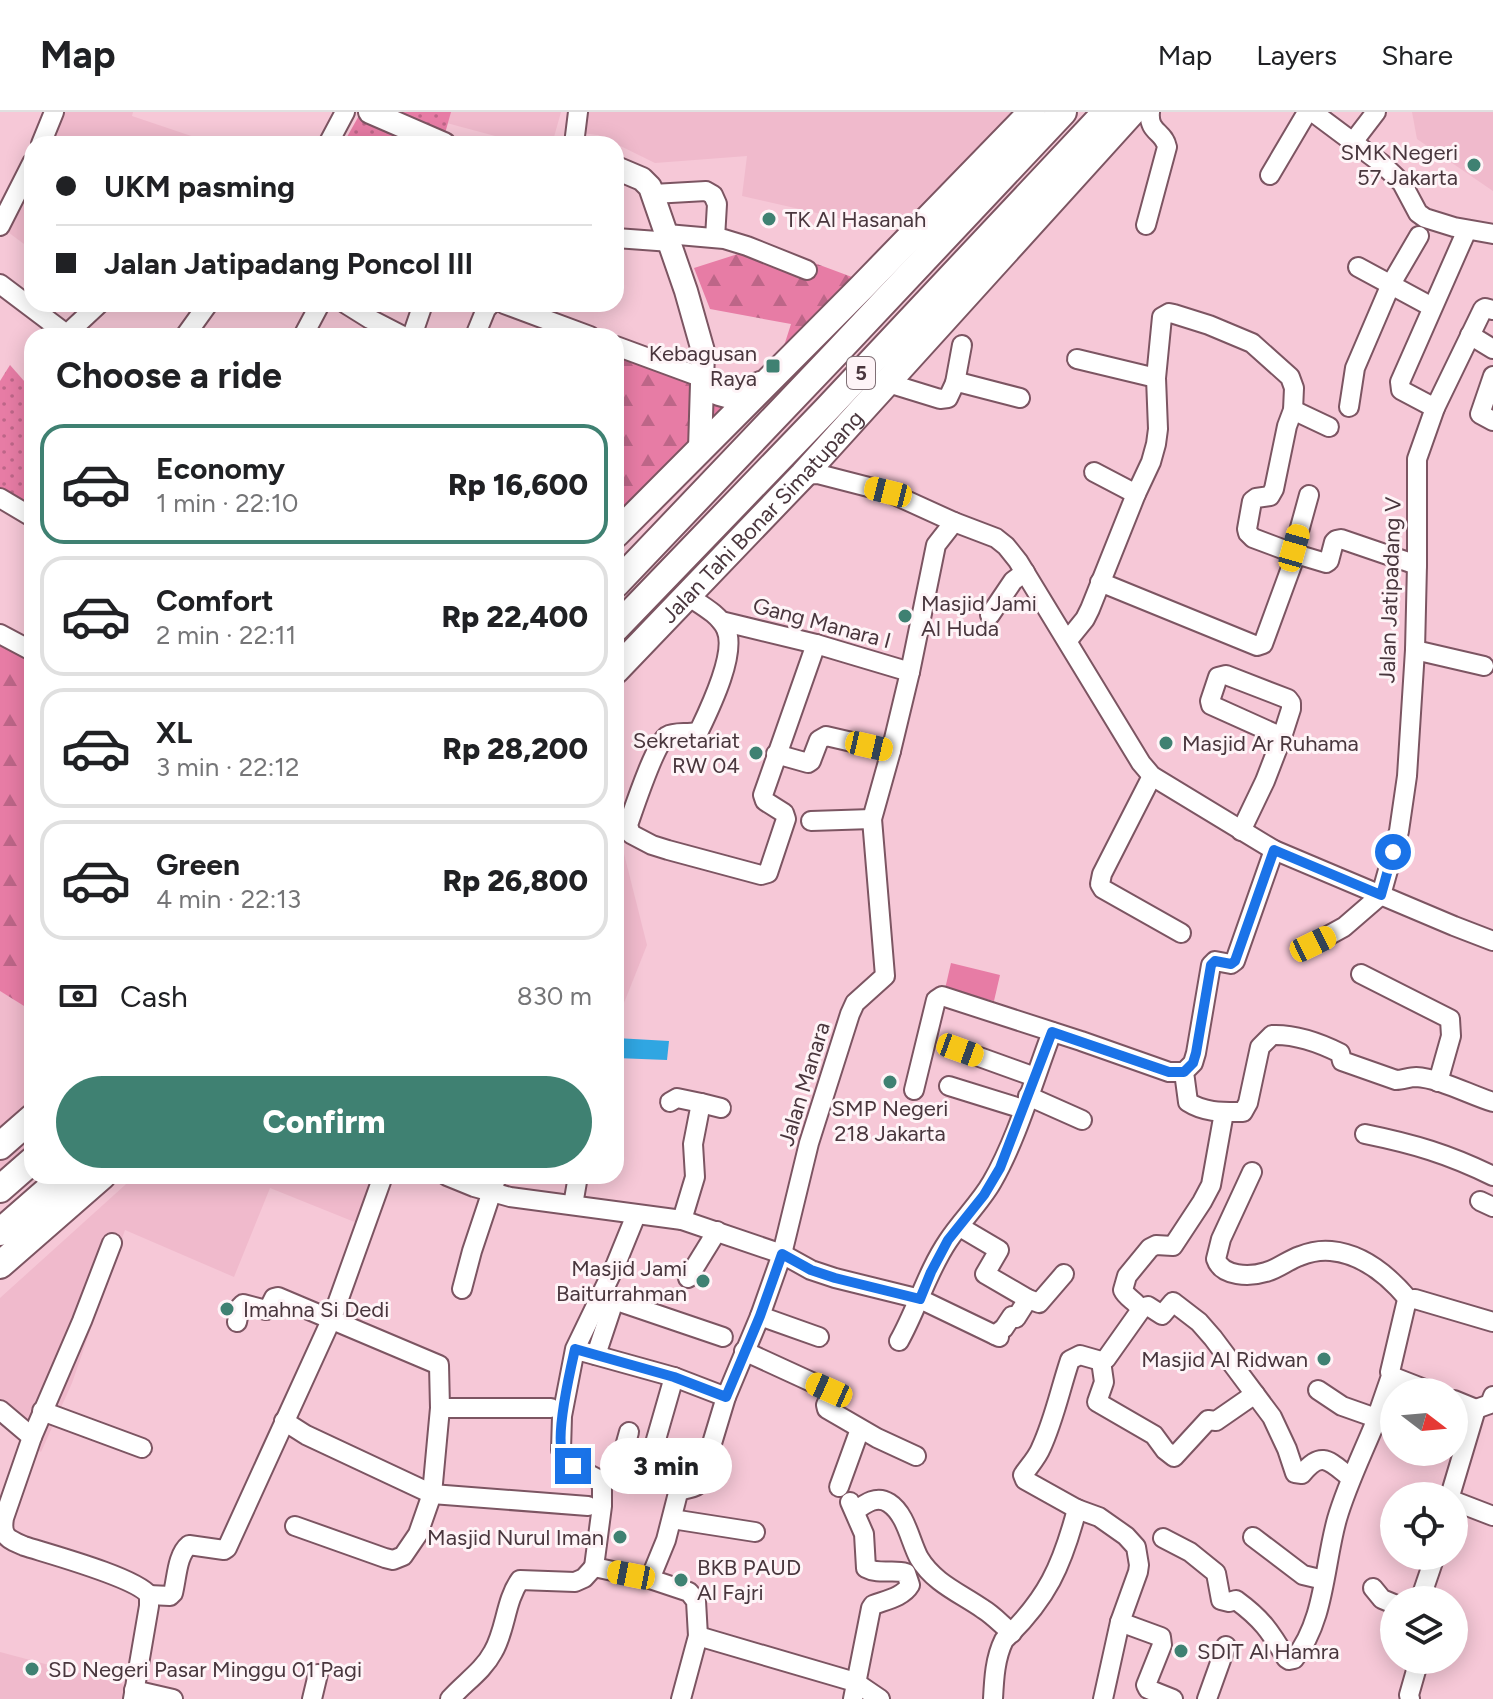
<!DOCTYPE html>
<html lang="en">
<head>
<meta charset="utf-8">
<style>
  body { margin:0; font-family:Figtree,sans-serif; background:#f6f6f6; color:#202124; height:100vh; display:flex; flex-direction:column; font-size:30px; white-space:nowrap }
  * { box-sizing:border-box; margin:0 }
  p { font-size:26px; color:#757577 }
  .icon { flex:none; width:44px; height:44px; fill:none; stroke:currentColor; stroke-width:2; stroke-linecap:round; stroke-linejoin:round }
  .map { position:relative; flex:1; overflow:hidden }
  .sheet { position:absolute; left:24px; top:216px; width:600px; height:856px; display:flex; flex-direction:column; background:#fff; border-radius:24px; box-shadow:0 4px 20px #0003 }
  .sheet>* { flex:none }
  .hud { position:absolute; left:24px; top:24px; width:600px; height:176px; border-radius:24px; box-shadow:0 4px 20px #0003; display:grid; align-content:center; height:176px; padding:0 32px; background:#fff }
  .needle { width:52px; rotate:106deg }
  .fabs { position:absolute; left:1380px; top:1266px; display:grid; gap:16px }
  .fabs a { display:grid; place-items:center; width:88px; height:88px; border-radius:50%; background:#fff; box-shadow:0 4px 20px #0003; font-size:40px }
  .end { position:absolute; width:36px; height:36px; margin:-18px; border:10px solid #1a73e8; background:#fff; box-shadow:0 0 0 4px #fff }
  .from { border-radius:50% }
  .bubble { position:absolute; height:56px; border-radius:28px; background:#fff; box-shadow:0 4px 20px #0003; font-size:26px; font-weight:800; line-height:56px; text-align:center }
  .car { position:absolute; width:24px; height:48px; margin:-24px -12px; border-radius:10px; box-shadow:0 0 6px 2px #0007; background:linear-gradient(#f5c518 24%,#345 0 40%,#f5c518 0 76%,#345 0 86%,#f5c518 0) }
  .hud b { display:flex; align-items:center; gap:28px; height:76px; font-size:30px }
  .hud b+b { border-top:2px solid #e0e0e0 }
  .hud i { width:20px; height:20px; background:#202124 }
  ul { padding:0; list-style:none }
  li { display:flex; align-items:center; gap:24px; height:120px; margin:0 16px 12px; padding:0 16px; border:4px solid #e0e0e0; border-radius:24px }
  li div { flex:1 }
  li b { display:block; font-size:30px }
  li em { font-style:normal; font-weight:800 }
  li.selected { border-color:#3f8172 }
  li>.icon { width:72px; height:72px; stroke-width:1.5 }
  h2 { padding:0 32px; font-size:36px; line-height:96px }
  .pay { display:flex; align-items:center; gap:20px; height:88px; padding:0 32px; font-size:30px }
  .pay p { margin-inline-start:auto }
  .action { display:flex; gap:16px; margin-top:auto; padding:16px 32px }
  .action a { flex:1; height:92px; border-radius:48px; background:#3f8172; color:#fff; font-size:32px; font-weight:800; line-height:92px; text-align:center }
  header { display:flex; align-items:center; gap:48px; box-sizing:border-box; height:112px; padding:0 40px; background:#fff; border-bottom:2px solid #e0e0e0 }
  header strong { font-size:38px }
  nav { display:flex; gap:44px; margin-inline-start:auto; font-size:28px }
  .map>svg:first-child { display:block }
  .built { fill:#f0bacc }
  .grass { fill:url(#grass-dots) }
  .forest { fill:url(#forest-firs) }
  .garden { fill:#e77ca5 }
  .water { fill:#30a6e2 }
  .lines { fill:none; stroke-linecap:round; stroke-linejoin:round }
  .minor-casing { stroke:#7c5562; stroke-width:22 }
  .major-casing { stroke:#7c5562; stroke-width:26 }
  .highway-casing { stroke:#7c5562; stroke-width:30 }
  .minor { stroke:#fff; stroke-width:18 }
  .major { stroke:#fff; stroke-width:22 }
  .highway { stroke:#fff; stroke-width:26 }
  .route { stroke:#1a73e8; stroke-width:10 }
  .poi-dot { fill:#3f8172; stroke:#fef4f7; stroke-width:3 }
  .labels { text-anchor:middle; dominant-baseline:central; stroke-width:6; stroke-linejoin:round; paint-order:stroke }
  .shield { fill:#fef4f7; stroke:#7f6f75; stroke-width:2 }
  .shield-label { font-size:20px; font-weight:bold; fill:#49363d }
  .poi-label { font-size:22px; fill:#49363d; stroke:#fef4f7; text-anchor:start }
  .street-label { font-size:22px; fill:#49363d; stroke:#fef4f7 }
</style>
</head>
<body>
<header>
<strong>Map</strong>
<nav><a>Map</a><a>Layers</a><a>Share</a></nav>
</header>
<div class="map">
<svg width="1493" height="1587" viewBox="0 0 1493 1587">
  <defs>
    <pattern id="grass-dots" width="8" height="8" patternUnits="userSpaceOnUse" patternTransform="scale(2)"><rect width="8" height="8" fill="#e77ca5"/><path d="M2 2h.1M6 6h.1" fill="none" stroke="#bd6688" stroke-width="1.8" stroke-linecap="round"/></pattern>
    <pattern id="forest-firs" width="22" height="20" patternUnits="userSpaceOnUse" patternTransform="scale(2)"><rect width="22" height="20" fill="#e77ca5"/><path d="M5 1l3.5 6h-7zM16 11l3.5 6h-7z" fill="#bd6688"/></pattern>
  </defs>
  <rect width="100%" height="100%" fill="#f6c8d7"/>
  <g class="built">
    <path d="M55 0H133L132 4 215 32H40Z"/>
    <path d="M446 0H561L552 32H525L443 10Z"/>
    <path d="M567 0H1021L904 121 742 84 747 44 655 51 598 23 565 19Z"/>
    <path d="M1412 0H1493V79L1417 27Z"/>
    <path d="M32 46V138L0 114Z"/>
    <path d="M616 710 647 833 622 896 616 895Z"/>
    <path d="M0 879 32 899V1030L0 1057Z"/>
    <path d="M135 1064H384L362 1113 270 1076 234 1165 125 1118 72 1271 41 1340 0 1310V1186Z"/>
    <path d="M0 1540 128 1574 125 1587H0Z"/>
  </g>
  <g class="grass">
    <path d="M361 0H451L442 32H343Z"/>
    <path d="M10 253 32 278V416L0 393V269Z"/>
  </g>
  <g class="forest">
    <path d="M766 133 860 168 776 259 791 212 710 197 694 156Z"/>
    <path d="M617 245 745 290 640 406 616 395Z"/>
    <path d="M0 531 32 549V899L0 879Z"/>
  </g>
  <path class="garden" d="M951 851 1000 863 994 889 945 877Z"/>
  <path class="water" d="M616 926 669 929 667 948 616 946Z"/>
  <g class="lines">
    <defs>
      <g id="minor">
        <path d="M1353 30 1376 0"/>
        <path d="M41 32 54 0"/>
        <path d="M328 32 345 0"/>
        <path d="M574 32 578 0"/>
        <path d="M1270 63 1306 2 1314 1 1381 51 1402 71 1418 101 1425 106 1454 115 1493 122"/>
        <path d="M653 82 706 79 713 83 717 92 715 126"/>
        <path d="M1146 113 1167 35C1164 19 1148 21 1150 0"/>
        <path d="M0 114 32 51"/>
        <path d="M667 122 724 127 747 134 807 158"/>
        <path d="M616 126 671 130"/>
        <path d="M1358 155 1432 195"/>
        <path d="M0 172 65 221 69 220 99 192"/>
        <path d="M346 192 370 207 403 224"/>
        <path d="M504 192 590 224"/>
        <path d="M1470 223 1493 237"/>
        <path d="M185 224 208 192"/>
        <path d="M303 224 320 192"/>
        <path d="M412 224 423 192"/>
        <path d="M475 224 486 197 491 192"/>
        <path d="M616 234 703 266"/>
        <path d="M1077 247 1156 266"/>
        <path d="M1493 264 1480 302 1493 309"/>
        <path d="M888 271 940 287 948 286 955 271 958 270 1020 286"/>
        <path d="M955 271 962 233"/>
        <path d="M1349 295 1355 256 1391 172 1419 124"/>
        <path d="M1435 296 1401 278 1400 270 1467 118"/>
        <path d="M1293 298 1329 315"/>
        <path d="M1094 360 1136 382"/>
        <path d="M803 363 818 362 888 380 954 410 996 426 1006 434 1018 449 1141 651 1152 664 1274 738 1454 814 1493 829"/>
        <path d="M0 386 32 405"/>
        <path d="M1296 442 1326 451 1329 449 1334 430 1336 428 1341 427 1417 453"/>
        <path d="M1100 470 1257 534 1263 532 1296 442 1293 441 1309 383"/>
        <path d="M688 484C701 493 719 502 726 517 737 541 710 596 699 619 689 623 676 619 667 624 655 632 634 696 628 713L631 722 652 733 668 738 761 763 768 761 786 707 784 701 765 689 763 683 816 532"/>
        <path d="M990 503 1013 469 1025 460"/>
        <path d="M721 509 816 532 910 560"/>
        <path d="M0 522 32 539"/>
        <path d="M1068 528 1085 507 1090 497 1136 382 1151 350 1156 332 1158 317 1156 266 1162 205 1169 201 1174 202 1209 213 1252 231 1290 265 1294 276 1293 298 1287 314 1274 377 1270 384 1256 386 1252 389 1247 417 1248 421 1253 426 1293 441"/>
        <path d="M1415 538 1484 554"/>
        <path d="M776 642 808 651 811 649 819 628 826 624 891 639"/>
        <path d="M1152 664 1102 762 1100 772 1103 777 1181 821"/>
        <path d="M811 709 872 707"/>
        <path d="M1241 719 1265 669 1282 625 1291 597V591L1288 587 1226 563 1218 565 1210 589 1211 593 1282 625"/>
        <path d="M1274 738 1235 849 1231 852 1215 849 1211 853 1196 941 1193 951 1184 960 1188 990C1205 1001 1224 1000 1243 1000L1248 991 1260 935 1272 923C1295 922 1320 931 1340 941L1342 949 1396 968C1403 968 1409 965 1416 965 1439 966 1470 983 1493 990"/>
        <path d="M1313 832 1344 815 1381 783 1399 719 1407 664 1415 538 1417 453V347L1435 296 1483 197 1485 196 1493 198"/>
        <path d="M1361 862 1450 907 1451 924 1438 970"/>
        <path d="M960 938 1035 965"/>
        <path d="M949 974 1023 997"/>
        <path d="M914 978 936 888 942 884 1081 929 1169 960H1184"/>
        <path d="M1028 984 1082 1008"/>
        <path d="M670 990 677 986 701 991 693 1032 695 1065 682 1108"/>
        <path d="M701 991 721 996"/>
        <path d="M1365 1022C1414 1032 1448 1042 1493 1064"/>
        <path d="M1252 1060 1221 1127 1216 1147C1222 1165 1250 1165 1266 1160 1278 1157 1288 1148 1300 1144 1310 1140 1321 1138 1331 1139 1364 1142 1389 1164 1409 1188"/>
        <path d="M447 1064 474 1075 510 1085 682 1108 782 1142 811 1158 835 1166 920 1187 999 1225"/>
        <path d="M1480 1089 1493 1095"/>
        <path d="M573 1093 578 1064"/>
        <path d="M960 1115 999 1138 985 1162 1028 1187 1039 1191 1064 1162"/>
        <path d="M688 1166 717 1119"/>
        <path d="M462 1177 472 1139 497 1064"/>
        <path d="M1140 1197 1148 1194 1162 1203 1173 1190 1199 1210 1213 1226 1272 1305 1287 1337 1295 1361 1302 1362C1322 1337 1330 1350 1351 1366"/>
        <path d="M760 1204 819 1225"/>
        <path d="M237 1210 240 1195 243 1192 266 1198 269 1196 274 1186 278 1185 439 1253 440 1296 432 1382 418 1422 403 1444 393 1448 385 1446 295 1414"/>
        <path d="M995 1223 1004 1216 1012 1204 1016 1206 1028 1187"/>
        <path d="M899 1229C917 1197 927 1160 948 1129 961 1109 980 1091 992 1070 1017 1027 1034 967 1052 920"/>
        <path d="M744 1239 829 1278 831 1282 826 1293 827 1297 877 1326 916 1344"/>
        <path d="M584 1240 674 1265 726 1285"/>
        <path d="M596 1243 612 1195 617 1189 723 1225"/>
        <path d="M1101 1249 1080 1243 1070 1248C1060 1278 1054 1308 1041 1336 1037 1346 1029 1354 1023 1363L1025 1368 1077 1397 1099 1405 1126 1424 1136 1435 1139 1453 1138 1460 1120 1510 1103 1587"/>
        <path d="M1101 1249 1106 1247 1140 1199C1139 1190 1127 1187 1123 1178L1127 1164 1150 1136 1156 1133 1173 1134 1202 1090 1211 1073 1223 1006 1222 1001"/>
        <path d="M1101 1249 1104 1270 1097 1290 1154 1323 1165 1338 1174 1345 1208 1308 1216 1309 1255 1282"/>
        <path d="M1391 1264 1432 1280"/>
        <path d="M1318 1278 1342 1294 1376 1306"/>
        <path d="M440 1296H551"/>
        <path d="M1476 1297 1490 1292 1493 1284"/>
        <path d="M0 1298 32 1325 4 1406C1 1425 8 1427 24 1434 49 1442 135 1465 149 1483V1494L133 1587"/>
        <path d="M42 1299 142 1336"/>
        <path d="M284 1309 306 1323 432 1382 588 1394"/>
        <path d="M629 1320 624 1338 632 1344 648 1347 651 1345 674 1265"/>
        <path d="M32 1325 82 1209 112 1131"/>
        <path d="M839 1375 860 1317"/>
        <path d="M1450 1384 1476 1297 1454 1288"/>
        <path d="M1454 1389 1493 1404"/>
        <path d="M850 1390 864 1422 866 1456C879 1463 893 1457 906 1461L910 1473C903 1485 886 1488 873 1493L871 1496 853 1587"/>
        <path d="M855 1399C866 1391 877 1383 889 1391 906 1402 910 1429 919 1446 934 1471 960 1481 983 1497 993 1503 1002 1513 1012 1521"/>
        <path d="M672 1407 755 1420"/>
        <path d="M1253 1425 1303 1463 1324 1468"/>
        <path d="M1163 1426 1190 1440 1216 1461 1221 1488 1229 1490 1236 1488C1262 1507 1270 1519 1286 1546L1289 1548 1294 1547C1325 1509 1324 1453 1337 1407 1346 1376 1360 1347 1373 1316 1379 1299 1385 1281 1391 1264L1390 1260 1406 1192 1409 1188 1415 1187 1493 1210"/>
        <path d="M594 1455 602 1394V1374L598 1367 573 1354 566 1347 561 1338 562 1304 575 1237 616 1152 636 1103"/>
        <path d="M594 1455 650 1467 689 1480 696 1489 698 1524 681 1587"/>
        <path d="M650 1467 666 1428 678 1381C684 1375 694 1378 700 1371L726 1285 760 1204 782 1142 809 1031 850 902 855 891 885 864 872 707 891 639 910 560 936 433 954 410"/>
        <path d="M1373 1476 1382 1487 1394 1492"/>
        <path d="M149 1483 170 1484 173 1481C177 1465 177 1443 189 1433L224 1438 227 1436 332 1206 383 1064"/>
        <path d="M1420 1488 1435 1444"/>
        <path d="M1120 1510 1161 1525 1162 1533 1146 1573 1148 1577 1173 1587"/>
        <path d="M698 1524 855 1570 880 1587"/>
        <path d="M134 1578 173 1587"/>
        <path d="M312 1587 318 1562"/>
        <path d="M450 1587C464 1571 483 1559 493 1540 506 1518 505 1489 520 1468L575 1470 584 1466 594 1455"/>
        <path d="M993 1587C994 1567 995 1546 1004 1528 1047 1487 1062 1454 1077 1397"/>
        <path d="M1207 1587 1226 1534"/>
        <path d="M1410 1587 1409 1583 1419 1548"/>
      </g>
      <g id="major">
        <path d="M370 0 444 32"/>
        <path d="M616 56 642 67 650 75 686 179 703 239 700 337"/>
        <path d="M703 275C733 289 732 287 760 271"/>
      </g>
      <g id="highway">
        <path d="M616 422 861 176 1032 0"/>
        <path d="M616 472 838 239 1063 0"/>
        <path d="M616 516 826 298 1106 0"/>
        <path id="s1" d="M616 558 803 363 1132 0"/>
        <path d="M0 1034 32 1006"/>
        <path d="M0 1077 32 1049"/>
        <path d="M0 1120 64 1064"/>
        <path d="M0 1153 102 1064"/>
      </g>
    </defs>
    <use href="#minor" class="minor-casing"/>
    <use href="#major" class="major-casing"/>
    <use href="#highway" class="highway-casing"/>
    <use href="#minor" class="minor"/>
    <use href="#major" class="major"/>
    <use href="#highway" class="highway"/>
  </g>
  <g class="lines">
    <path class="route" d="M573 1354C569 1350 563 1345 562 1339 556 1319 570 1259 575 1237L674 1265 726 1285 760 1204 782 1142 811 1158 835 1166 920 1187 931 1160 948 1128 984 1083 1000 1056 1052 920 1169 960H1184L1193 951 1196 941 1211 853 1215 849 1231 852 1235 849 1274 738 1381 783 1393 740"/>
  </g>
  <g class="poi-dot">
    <circle cx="1474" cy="53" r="8"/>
    <circle cx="769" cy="107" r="8"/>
    <rect x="765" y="246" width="16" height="16" rx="4"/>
    <circle cx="905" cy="504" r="8"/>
    <circle cx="1166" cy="631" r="8"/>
    <circle cx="756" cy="641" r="8"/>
    <circle cx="890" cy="970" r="8"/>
    <circle cx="703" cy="1169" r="8"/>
    <circle cx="227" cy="1197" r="8"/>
    <circle cx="1324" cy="1247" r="8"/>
    <circle cx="620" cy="1425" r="8"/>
    <circle cx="681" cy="1468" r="8"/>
    <circle cx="1181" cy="1539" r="8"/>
    <circle cx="32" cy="1557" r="8"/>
  </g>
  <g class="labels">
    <rect class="shield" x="847" y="245" width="28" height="32" rx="6"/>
    <g class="shield-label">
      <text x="861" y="261">5</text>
    </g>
    <g class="poi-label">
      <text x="1458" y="40" text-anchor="end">SMK Negeri<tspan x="1458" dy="25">57 Jakarta</tspan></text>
      <text x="785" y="107">TK Al Hasanah</text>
      <text x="757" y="241" text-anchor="end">Kebagusan<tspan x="757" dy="25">Raya</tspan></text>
      <text x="921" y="491">Masjid Jami<tspan x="921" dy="25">Al Huda</tspan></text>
      <text x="740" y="628" text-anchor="end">Sekretariat<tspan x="740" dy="25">RW 04</tspan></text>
      <text x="1182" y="631">Masjid Ar Ruhama</text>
      <text x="890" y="996" text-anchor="middle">SMP Negeri<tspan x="890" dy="25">218 Jakarta</tspan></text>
      <text x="687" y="1156" text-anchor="end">Masjid Jami<tspan x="687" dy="25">Baiturrahman</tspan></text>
      <text x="243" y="1197">Imahna Si Dedi</text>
      <text x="1308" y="1247" text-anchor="end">Masjid Al Ridwan</text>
      <text x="604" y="1425" text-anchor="end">Masjid Nurul Iman</text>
      <text x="697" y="1455">BKB PAUD<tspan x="697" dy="25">Al Fajri</tspan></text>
      <text x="1197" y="1539">SDIT Al Hamra</text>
      <text x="48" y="1557">SD Negeri Pasar Minggu 01 Pagi</text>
    </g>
    <g class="street-label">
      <text stroke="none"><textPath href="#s1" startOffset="212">Jalan Tahi Bonar Simatupang</textPath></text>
      <text transform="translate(1390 478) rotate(-88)">Jalan Jatipadang V</text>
      <text transform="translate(822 511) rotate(15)">Gang Manara I</text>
      <text transform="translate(804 972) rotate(-73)">Jalan Manara</text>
    </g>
  </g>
</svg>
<div class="fabs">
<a><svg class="needle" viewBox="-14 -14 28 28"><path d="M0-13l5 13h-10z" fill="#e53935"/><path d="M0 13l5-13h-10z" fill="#757577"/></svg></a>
<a><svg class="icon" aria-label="locate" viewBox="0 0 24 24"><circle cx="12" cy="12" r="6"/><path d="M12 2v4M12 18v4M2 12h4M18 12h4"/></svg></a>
<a><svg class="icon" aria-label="layers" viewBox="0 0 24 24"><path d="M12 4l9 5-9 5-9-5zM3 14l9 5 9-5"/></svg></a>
</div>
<i class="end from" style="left:1393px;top:740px"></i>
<i class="end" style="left:573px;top:1354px"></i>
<div class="bubble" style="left:600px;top:1326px;width:132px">3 min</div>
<i class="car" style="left:888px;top:380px;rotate:284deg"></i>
<i class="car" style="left:1294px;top:436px;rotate:16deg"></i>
<i class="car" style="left:869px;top:634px;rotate:103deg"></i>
<i class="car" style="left:1313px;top:832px;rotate:64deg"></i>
<i class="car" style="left:960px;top:938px;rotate:110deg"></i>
<i class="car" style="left:829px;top:1278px;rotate:294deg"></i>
<i class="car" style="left:631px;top:1463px;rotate:281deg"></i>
<div class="hud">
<b><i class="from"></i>UKM pasming</b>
<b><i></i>Jalan Jatipadang Poncol III</b>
</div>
<section class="sheet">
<h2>Choose a ride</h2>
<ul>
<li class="selected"><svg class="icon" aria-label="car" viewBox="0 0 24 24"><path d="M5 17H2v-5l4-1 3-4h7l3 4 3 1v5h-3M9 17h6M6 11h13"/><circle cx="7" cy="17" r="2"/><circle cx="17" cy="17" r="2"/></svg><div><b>Economy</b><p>1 min · 22:10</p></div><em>Rp 16,600</em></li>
<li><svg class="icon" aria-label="car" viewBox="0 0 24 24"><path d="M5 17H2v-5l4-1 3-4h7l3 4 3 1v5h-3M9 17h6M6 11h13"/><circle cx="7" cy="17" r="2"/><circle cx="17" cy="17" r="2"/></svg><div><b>Comfort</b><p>2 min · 22:11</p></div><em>Rp 22,400</em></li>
<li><svg class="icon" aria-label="car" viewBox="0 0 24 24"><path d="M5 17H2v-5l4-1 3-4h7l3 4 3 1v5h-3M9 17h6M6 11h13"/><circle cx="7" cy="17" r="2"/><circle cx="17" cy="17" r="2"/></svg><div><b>XL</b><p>3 min · 22:12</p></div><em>Rp 28,200</em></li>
<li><svg class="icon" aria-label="car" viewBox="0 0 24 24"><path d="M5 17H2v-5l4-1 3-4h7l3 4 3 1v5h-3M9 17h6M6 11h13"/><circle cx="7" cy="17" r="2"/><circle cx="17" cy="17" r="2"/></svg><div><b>Green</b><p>4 min · 22:13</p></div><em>Rp 26,800</em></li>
</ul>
<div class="pay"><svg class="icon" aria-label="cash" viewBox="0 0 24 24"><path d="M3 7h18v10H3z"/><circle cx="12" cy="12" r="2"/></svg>Cash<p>830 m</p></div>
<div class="action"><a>Confirm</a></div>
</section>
</div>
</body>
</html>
